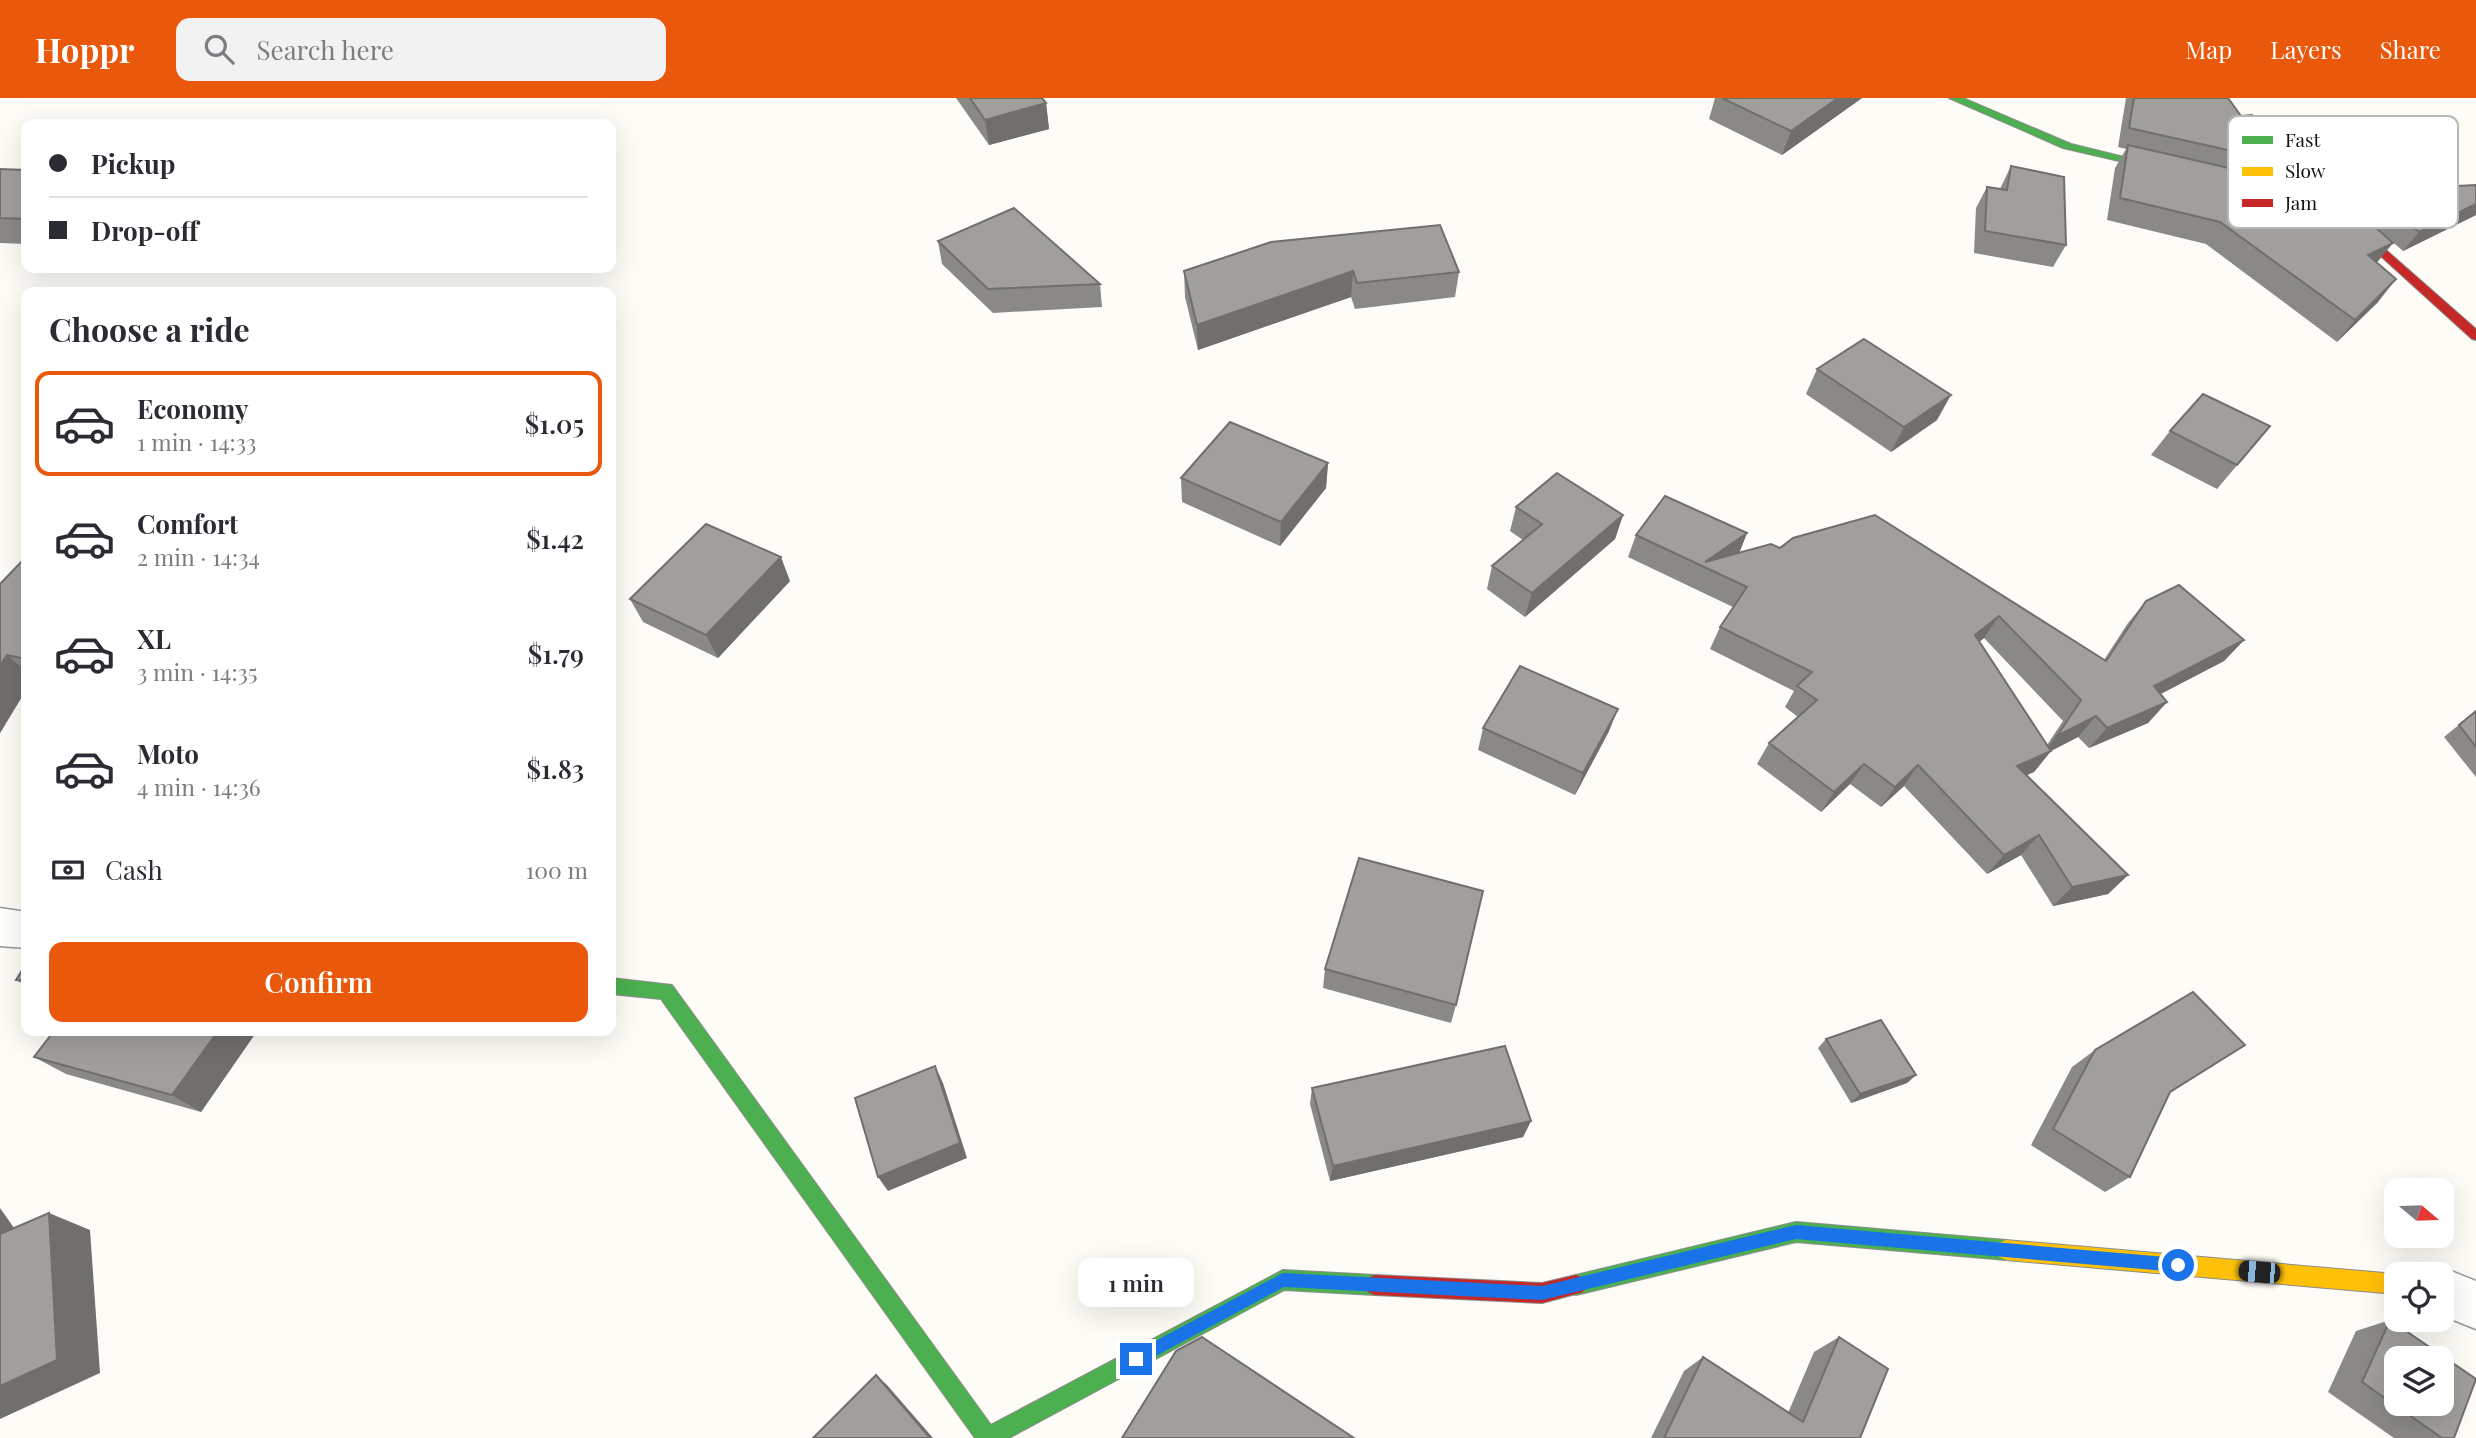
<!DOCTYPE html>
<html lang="en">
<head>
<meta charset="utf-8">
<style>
  body { margin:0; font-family:"Playfair Display",serif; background:#f2f2f3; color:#2b2b33; height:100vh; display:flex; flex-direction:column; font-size:26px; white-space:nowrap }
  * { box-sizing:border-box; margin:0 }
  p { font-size:23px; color:#7c7c81 }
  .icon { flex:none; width:38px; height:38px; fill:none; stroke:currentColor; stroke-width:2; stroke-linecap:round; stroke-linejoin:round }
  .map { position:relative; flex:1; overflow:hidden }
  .sheet { position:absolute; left:21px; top:189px; width:595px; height:749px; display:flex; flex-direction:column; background:#fff; border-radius:14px; box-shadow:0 7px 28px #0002 }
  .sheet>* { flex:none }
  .banner { position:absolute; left:21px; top:21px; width:595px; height:154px; border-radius:14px; box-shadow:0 7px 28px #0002; display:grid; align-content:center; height:154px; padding:0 28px; background:#fff }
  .needle { width:46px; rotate:109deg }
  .fabs { position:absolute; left:2384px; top:1080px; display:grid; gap:14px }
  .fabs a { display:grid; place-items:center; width:70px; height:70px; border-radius:14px; background:#fff; box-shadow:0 7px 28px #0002; font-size:35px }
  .end { position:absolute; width:32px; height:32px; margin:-16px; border:9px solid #1a73e8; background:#fff; box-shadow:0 0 0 4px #fff }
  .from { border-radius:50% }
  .bubble { position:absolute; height:49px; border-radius:14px; background:#fff; box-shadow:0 7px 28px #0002; font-size:23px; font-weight:600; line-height:49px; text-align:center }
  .car { position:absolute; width:21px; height:42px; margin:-21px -10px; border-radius:9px; box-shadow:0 0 5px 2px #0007; background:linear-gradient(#222 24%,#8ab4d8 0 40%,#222 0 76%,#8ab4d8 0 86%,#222 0) }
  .banner b { display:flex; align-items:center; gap:24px; height:66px; font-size:26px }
  .banner b+b { border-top:2px solid #e1e1e2 }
  .banner i { width:18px; height:18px; background:#2b2b33 }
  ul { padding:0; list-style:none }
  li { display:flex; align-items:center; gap:21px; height:105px; margin:0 14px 10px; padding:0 14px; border:4px solid transparent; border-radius:14px }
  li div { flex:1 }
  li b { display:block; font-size:26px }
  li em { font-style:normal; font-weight:600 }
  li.current { border-color:#ea580c }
  li>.icon { width:63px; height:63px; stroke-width:1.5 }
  h2 { padding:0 28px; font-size:32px; line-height:84px }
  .pay { display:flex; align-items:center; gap:18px; height:77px; padding:0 28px; font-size:26px }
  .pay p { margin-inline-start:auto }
  .primary-button { display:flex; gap:14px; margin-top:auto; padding:14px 28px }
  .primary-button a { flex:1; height:80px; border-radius:14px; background:#ea580c; color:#fff; font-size:28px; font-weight:600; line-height:80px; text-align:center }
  header { display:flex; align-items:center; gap:42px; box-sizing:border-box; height:98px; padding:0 35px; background:#ea580c; color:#fff }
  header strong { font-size:33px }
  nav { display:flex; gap:38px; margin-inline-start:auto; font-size:24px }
  .search { width:490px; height:63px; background:#f2f2f3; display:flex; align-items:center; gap:18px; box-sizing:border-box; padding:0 24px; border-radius:14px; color:#7c7c81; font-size:26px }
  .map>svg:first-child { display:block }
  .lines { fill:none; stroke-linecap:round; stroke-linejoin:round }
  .street-casing { stroke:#979795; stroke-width:3 }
  .fast-casing { stroke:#8e8d8b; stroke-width:2 }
  .slow-casing { stroke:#8e8d8b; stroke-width:2 }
  .jam-casing { stroke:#8e8d8b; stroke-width:2 }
  .street { fill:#fffffe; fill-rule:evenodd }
  .fast { fill:#4caf50; fill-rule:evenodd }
  .slow { fill:#ffc107; fill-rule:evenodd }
  .jam { fill:#c62828; fill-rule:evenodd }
  .wall { fill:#8a8986; fill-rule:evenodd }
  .shaded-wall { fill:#716f6d }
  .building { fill:#a19f9c; stroke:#716f6d; stroke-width:2; fill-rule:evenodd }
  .route { fill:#1a73e8 }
  .key { fill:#fff; stroke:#b8b8b8; stroke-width:2 }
  .key-label { font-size:19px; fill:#111 }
</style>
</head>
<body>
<header>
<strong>Hoppr</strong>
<div class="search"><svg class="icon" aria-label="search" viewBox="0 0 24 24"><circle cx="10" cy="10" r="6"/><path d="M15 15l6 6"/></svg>Search here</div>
<nav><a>Map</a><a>Layers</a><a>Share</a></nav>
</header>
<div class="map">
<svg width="2476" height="1340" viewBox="0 0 2476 1340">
  <rect width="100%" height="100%" fill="#fdfcf7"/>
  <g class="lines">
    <defs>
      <g id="street">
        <path d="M0 810 26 814V850L0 848Z"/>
        <path d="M2441 1169 2476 1183V1231L2441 1217V1176H2424Z"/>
      </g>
      <g id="fast">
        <path d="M1949 0H1963L2071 46 2177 72 2171 75 2063 50Z"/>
        <path d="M611 880 672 887 991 1327 1283 1172 1375 1177 1382 1180 1385 1187 1382 1194 1375 1197 1284 1192 1009 1340H975L661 901 611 896Z"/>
        <path d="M1796 1124 2006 1142 2013 1145 2016 1152 2013 1159 2006 1162 1796 1144 1576 1197 1569 1194 1566 1187 1569 1180 1576 1177Z"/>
      </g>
      <path id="slow" d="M2006 1142 2396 1176V1196L2006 1162 1999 1159 1996 1152 1999 1145Z"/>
      <g id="jam">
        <path d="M2345 116 2476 231V242L2472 241 2341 122 2339 120Z"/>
        <path d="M1375 1177 1542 1185 1576 1177 1583 1180 1586 1187 1583 1194 1542 1205 1375 1197 1368 1194 1365 1187 1368 1180Z"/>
      </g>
    </defs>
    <use href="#street" class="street-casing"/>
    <use href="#fast" class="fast-casing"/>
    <use href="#slow" class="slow-casing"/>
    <use href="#jam" class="jam-casing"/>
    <use href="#street" class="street"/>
    <use href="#fast" class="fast"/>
    <use href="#slow" class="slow"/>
    <use href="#jam" class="jam"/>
  </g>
  <g class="wall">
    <path d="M956 0H1042L1046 5 1049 31 989 47Z"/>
    <path d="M1715 0H1862L1782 57 1709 21Z"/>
    <path d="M2126 0H2228L2241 18 2295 67 2285 83 2377 165 2378 204 2337 244 2206 146 2107 122 2115 70 2126 51 2118 49Z"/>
    <path d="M2011 68 2066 147 2053 169 1974 155 1976 110 1987 89 2000 91Z"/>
    <path d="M0 71 26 72V146L0 145Z"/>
    <path d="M2476 87V117L2403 153 2365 120 2380 100 2418 90Z"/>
    <path d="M938 143 1100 186 1102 209 993 215 942 166Z"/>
    <path d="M1184 173 1459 174 1455 199 1355 211 1351 199 1198 252 1185 199Z"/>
    <path d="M1817 271 1937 322 1891 354 1806 296Z"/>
    <path d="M2270 328 2217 391 2151 357 2170 333Z"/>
    <path d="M1328 365 1326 390 1280 448 1182 404 1181 380Z"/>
    <path d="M1516 409 1623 417 1615 441 1525 519 1487 491 1492 468 1523 442 1510 433Z"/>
    <path d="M1875 417 2104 562 2128 525 2146 503 2244 542 2224 563 2160 596 2167 604 2148 625 2089 650 2078 639 2051 653 2034 674 2027 677 2128 777 2108 796 2053 808 2021 757 1987 776 1904 688 1881 709 1850 686 1821 714 1757 666 1769 645 1798 619 1785 609 1794 593 1710 551 1720 529 1733 509 1628 459 1636 437 1747 435 1739 455 1780 450ZM1984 540 2063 623 2047 647 1979 544Z"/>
    <path d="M26 459V592L0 635V486Z"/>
    <path d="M790 483 718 560 643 524 630 501Z"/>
    <path d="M2476 613V679L2444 639Z"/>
    <path d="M1483 630 1609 633 1575 697 1478 652Z"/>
    <path d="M26 866V888L16 882Z"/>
    <path d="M1325 871 1456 907 1451 925 1323 890Z"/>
    <path d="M257 933 201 1014 66 976 34 959Z"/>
    <path d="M1826 941 1916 977 1907 985 1851 1005 1818 950Z"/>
    <path d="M2245 947 2170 995 2130 1079 2105 1094 2031 1047 2072 969 2095 952Z"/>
    <path d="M1312 990 1531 1023 1523 1039 1330 1083 1310 1006Z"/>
    <path d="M2390 1222 2454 1340H2394L2328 1294 2356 1233Z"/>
    <path d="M1839 1239 1860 1340H1651L1684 1273 1703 1259 1788 1315 1814 1254Z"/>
  </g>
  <g class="shaded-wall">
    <path d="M1838 0H1862L1782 57 1791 33Z"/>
    <path d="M1046 5 1049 31 989 47 985 22Z"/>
    <path d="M2476 106V117L2403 153 2419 134Z"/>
    <path d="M2393 145 2375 167 2368 157Z"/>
    <path d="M1353 173 1351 199 1198 252 1197 227Z"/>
    <path d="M2396 181 2378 204 2337 244 2355 222Z"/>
    <path d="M1951 297 1937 322 1891 354 1904 329Z"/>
    <path d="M1328 365 1326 390 1280 448 1281 424Z"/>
    <path d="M1623 417 1615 441 1525 519 1532 495Z"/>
    <path d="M1747 435 1738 458 1705 464Z"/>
    <path d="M781 459 790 483 718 560 706 537Z"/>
    <path d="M1999 518 1984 540 1960 559 1975 537Z"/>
    <path d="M2244 542 2224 563 2134 610 2154 588Z"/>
    <path d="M7 557 26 573V592L0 635V567Z"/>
    <path d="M2167 604 2148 625 2089 650 2107 630Z"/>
    <path d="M1618 611 1609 633 1575 697 1583 675Z"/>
    <path d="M2096 618 2078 639 2045 656 2051 653 2034 674 2000 688 2017 668 2040 658 2057 638Z"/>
    <path d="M1864 666 1850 686 1821 714 1834 694Z"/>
    <path d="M1918 667 1904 688 1881 709 1895 689Z"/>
    <path d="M2039 737 2021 757 1987 776 2004 757Z"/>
    <path d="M2128 777 2108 796 2053 808 2072 789Z"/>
    <path d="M218 933H257L201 1014 172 997Z"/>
    <path d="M935 968 943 985 967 1060 888 1093 878 1079Z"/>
    <path d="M1916 977 1907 985 1851 1005 1860 996Z"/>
    <path d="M1531 1023 1523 1039 1330 1083 1333 1068Z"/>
    <path d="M0 1110 33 1157 0 1144Z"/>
    <path d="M49 1115 90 1132 100 1275 0 1321V1288Z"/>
    <path d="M876 1277 887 1287 933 1340H930Z"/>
  </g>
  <g class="building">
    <path d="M970 0H1042L1046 5 985 22Z"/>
    <path d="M1722 0H1838L1791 33Z"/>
    <path d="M2134 0H2228L2241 18 2252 17 2295 67 2129 30Z"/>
    <path d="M2128 47 2321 91 2343 115 2354 110 2393 145 2368 157 2396 181 2355 222 2220 124 2120 100Z"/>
    <path d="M2011 68 2064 79 2066 147 1985 133 1987 89 2007 92Z"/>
    <path d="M0 71 26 72V121L0 120Z"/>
    <path d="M2411 85 2418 90 2476 87V106L2419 134 2380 100Z"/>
    <path d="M1014 110 1100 186 988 191 938 143Z"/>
    <path d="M1440 127 1459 174 1357 185 1353 173 1197 227 1184 173 1271 144Z"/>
    <path d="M1864 241 1951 297 1904 329 1817 271Z"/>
    <path d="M2203 296 2270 328 2237 367 2170 333Z"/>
    <path d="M1230 324 1328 365 1281 424 1181 380Z"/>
    <path d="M1557 375 1623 417 1532 495 1492 468 1542 426 1516 409Z"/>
    <path d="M1665 398 1747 435 1705 464 1771 446 1780 450 1793 440 1875 417 2106 563 2146 503 2179 487 2244 542 2154 588 2167 604 2107 630 2096 618 2057 638 2081 602 1999 518 1975 537 2051 653 2017 668 2128 777 2072 789 2039 737 2004 757 1918 667 1895 689 1864 666 1834 694 1769 645 1817 602 1797 588 1812 574 1720 529 1747 489 1636 437Z"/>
    <path d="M706 426 781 459 706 537 630 501Z"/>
    <path d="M26 459V561L7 557 0 567V486Z"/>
    <path d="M1520 568 1618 611 1583 675 1483 630Z"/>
    <path d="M2476 613V649L2459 627Z"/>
    <path d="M1359 760 1483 793 1456 907 1325 871Z"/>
    <path d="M26 866V883L16 882Z"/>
    <path d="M2193 894 2245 947 2170 994 2130 1079 2053 1031 2095 952Z"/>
    <path d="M1881 922 1916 977 1860 996 1826 941Z"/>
    <path d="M54 933H218L172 997 34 959Z"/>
    <path d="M1505 948 1531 1023 1333 1068 1312 990Z"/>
    <path d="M935 968 960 1045 878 1079 855 1000Z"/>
    <path d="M49 1115 57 1262 0 1288V1136Z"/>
    <path d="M2390 1222 2476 1281 2454 1340H2442L2362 1284ZM2396 1260H2441V1306H2396Z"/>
    <path d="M1202 1239 1354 1340H1122L1176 1253Z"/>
    <path d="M1839 1239 1888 1271 1860 1340H1664L1703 1259 1803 1324Z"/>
    <path d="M876 1277 930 1340H813Z"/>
  </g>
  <path class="route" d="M1796 1127 2178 1160 2185 1167 2178 1174 1796 1141 1542 1202 1284 1189 1141 1266 1136 1268 1128 1261 1131 1256 1283 1175 1542 1188Z"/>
  <rect x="2228" y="18" width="230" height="112" rx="10" class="key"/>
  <rect x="2242" y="38" width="31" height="8" fill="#4caf50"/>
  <rect x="2242" y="69" width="31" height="9" fill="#ffc107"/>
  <rect x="2242" y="101" width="31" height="8" fill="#c62828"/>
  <g class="key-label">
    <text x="2285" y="49">Fast</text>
    <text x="2285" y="80">Slow</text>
    <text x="2285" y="112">Jam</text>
  </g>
</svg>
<div class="fabs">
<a><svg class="needle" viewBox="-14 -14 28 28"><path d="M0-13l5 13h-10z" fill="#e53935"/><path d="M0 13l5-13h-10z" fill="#7c7c81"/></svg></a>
<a><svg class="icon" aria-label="locate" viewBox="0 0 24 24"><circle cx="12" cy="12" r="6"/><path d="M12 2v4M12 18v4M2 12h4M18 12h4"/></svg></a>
<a><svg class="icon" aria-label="layers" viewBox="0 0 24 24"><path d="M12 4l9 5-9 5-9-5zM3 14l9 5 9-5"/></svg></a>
</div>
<i class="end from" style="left:2178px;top:1167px"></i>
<i class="end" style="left:1136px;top:1261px"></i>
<div class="bubble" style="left:1078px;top:1160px;width:116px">1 min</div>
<i class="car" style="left:2259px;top:1174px;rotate:275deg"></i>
<div class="banner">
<b><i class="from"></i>Pickup</b>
<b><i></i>Drop-off</b>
</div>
<section class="sheet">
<h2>Choose a ride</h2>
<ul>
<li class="current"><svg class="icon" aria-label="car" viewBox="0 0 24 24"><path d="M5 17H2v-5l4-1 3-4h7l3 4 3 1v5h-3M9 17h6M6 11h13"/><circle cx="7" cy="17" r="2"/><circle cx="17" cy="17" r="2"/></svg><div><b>Economy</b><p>1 min · 14:33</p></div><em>$1.05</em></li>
<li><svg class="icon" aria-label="car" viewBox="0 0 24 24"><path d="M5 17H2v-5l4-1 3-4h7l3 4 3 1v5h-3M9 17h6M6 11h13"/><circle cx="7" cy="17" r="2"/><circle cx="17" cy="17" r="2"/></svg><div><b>Comfort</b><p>2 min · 14:34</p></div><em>$1.42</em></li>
<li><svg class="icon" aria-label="car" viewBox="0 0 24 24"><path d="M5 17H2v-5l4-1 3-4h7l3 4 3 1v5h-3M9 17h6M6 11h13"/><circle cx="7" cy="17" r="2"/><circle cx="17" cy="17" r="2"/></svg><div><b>XL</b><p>3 min · 14:35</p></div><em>$1.79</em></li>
<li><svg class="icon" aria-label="car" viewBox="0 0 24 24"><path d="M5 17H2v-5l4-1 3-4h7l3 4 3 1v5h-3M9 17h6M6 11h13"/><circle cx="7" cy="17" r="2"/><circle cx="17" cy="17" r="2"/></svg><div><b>Moto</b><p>4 min · 14:36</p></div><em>$1.83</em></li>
</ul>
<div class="pay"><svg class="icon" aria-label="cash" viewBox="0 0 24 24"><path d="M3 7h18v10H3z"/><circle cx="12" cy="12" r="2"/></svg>Cash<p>100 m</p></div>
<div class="primary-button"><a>Confirm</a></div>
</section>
</div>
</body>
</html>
